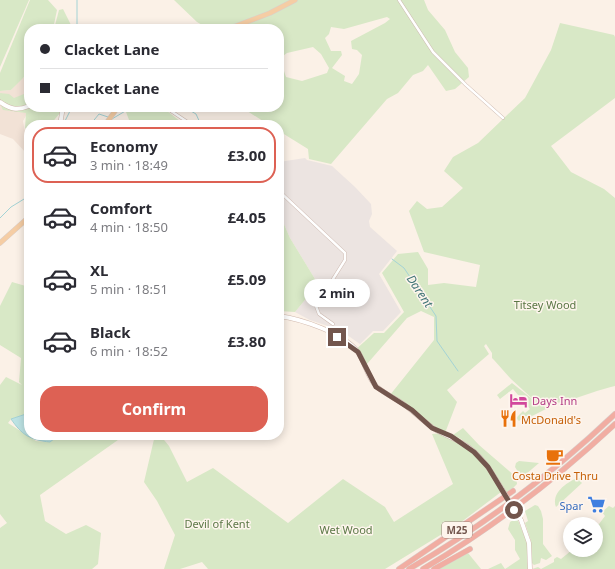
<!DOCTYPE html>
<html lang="en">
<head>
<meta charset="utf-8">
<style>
  body { margin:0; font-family:"Noto Sans",sans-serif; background:#f7f7f7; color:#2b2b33; height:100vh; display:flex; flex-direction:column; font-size:15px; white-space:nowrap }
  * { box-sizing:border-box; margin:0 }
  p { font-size:13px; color:#7c7c81 }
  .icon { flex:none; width:22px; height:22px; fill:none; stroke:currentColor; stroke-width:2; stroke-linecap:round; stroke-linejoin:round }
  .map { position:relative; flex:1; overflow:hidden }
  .side { position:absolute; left:24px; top:120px; width:260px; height:320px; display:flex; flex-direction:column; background:#fff; border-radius:16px; box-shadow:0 2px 10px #0003 }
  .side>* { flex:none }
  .hud { position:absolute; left:24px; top:24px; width:260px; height:88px; border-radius:16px; box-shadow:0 2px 10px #0003; display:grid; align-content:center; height:88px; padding:0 16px; background:#fff }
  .fabs { position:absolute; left:563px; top:517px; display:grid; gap:8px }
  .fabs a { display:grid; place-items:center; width:40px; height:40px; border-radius:50%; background:#fff; box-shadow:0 2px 10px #0003; font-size:20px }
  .end { position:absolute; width:18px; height:18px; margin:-9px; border:5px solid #73564d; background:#fff; box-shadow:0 0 0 2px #fff }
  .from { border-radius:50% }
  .bubble { position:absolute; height:28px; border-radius:14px; background:#fff; box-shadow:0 2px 10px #0003; font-size:13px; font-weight:700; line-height:28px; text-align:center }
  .hud b { display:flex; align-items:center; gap:14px; height:38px; font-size:15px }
  .hud b+b { border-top:1px solid #e1e1e2 }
  .hud i { width:10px; height:10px; background:#2b2b33 }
  ul { padding:7px 0 0; list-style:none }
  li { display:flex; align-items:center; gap:12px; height:56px; margin:0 8px 6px; padding:0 8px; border:2px solid transparent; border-radius:16px }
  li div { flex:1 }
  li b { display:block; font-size:15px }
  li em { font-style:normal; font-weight:700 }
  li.current { border-color:#dd6154 }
  li>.icon { width:36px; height:36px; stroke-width:1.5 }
  .cta { display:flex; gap:8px; margin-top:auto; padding:8px 16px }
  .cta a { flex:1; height:46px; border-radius:16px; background:#dd6154; color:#fff; font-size:16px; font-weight:700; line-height:46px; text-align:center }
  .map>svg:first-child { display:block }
  .residential { fill:#f2e2d6 }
  .industrial { fill:#ece4e1 }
  .green { fill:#d8e8c6; fill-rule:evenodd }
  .water { fill:#bde3e4; stroke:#a4d3d5 }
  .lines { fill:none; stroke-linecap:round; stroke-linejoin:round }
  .stream { stroke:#a4d3d5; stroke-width:1 }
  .street-casing { stroke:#cebab1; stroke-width:3.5 }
  .secondary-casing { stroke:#d1b9ae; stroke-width:5 }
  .primary-casing { stroke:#d8d0cd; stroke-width:5.5 }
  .highway-casing { stroke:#d8d0cd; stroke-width:6 }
  .street { stroke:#fff; stroke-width:2.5 }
  .secondary { stroke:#fff; stroke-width:4 }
  .primary { stroke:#f5cda4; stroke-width:4.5 }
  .highway { stroke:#f1ada2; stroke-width:5 }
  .secondary-bridge-casing { stroke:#d1b9ae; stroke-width:5; stroke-linecap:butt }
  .secondary-bridge { stroke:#fff; stroke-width:4 }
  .route { stroke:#73564d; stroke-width:5 }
  .labels { text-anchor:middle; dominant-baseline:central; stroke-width:3; stroke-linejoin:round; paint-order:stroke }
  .shield { fill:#fef5ed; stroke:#9d867d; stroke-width:1 }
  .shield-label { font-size:10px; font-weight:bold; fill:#73564d }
  .park-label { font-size:11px; fill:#5b7846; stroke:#fef5ed }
  .hotel-label { font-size:11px; fill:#b23c85; stroke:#fef5ed; text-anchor:start }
  .food-label { font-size:11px; fill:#c56008; stroke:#fef5ed; text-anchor:start }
  .shop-label { font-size:11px; fill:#366cbe; stroke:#fef5ed; text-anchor:end }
  .water-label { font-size:12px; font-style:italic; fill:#427678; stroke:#fef5ed }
</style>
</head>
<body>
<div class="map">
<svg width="615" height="569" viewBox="0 0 615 569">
  <rect width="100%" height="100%" fill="#fbf1e7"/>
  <path class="residential" d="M29 74V90L25 91 29 101V107H31L23 121 25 132 29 133 28 155 13 139 0 134V91L11 90 21 79Z"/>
  <path class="industrial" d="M305 158 307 160 332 166 355 187 371 204 372 214 369 221 370 227 397 251 379 274 401 312 383 331H373L360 344 340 330 310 320 295 312 318 284 290 238 283 222 281 197 279 195V162Z"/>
  <g class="green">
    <path d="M0 0H29L0 67Z"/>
    <path d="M30 0H48L57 10 53 29H29V72L11 90 0 91V73Z"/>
    <path d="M174 0H424L428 10 445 30 455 52 468 68 469 77 455 89 446 91 428 65 423 71 413 75 398 93 387 99 331 164 309 159 308 149 279 131V125H269L241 107H279V70L284 71 286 77 302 81 327 73 329 68 321 54 313 47 287 53 279 59V29H209L197 22ZM387 17 390 19 385 23 351 41 352 49 357 50 362 55 359 74 352 84 344 81 345 76 332 68 342 55 341 51H331L325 38 329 34 331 27 344 29Z"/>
    <path d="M63 9 73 29H54L59 10Z"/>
    <path d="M560 23 614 35 615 37V98L551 146 571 172 604 189 615 198V386C592 391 565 405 543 404L546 409 528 418V416H525L519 421 516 418 523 411 525 413 530 409 513 389 500 399 497 395 512 383 536 402 511 379 494 360 492 358V353L486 344 484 346 489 354 447 390 457 402 445 433 472 449 461 439 453 435 463 428 479 445 516 477 517 484 507 494 489 465 502 489 501 492 460 523 385 569H208L202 562 180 569H164L175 535 157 501 144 482 155 435H160L169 446 187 482 213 468 288 523 343 479 385 507 394 522 453 484 432 434 443 433 390 395 434 340V317L421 311 407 318 367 364 354 351 374 333H384L404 312 382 273 398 254 418 252 428 269V285L444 283 476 287 480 265 424 252 409 211 417 201 427 209 442 207 463 188 444 171 453 157 478 143 525 98 551 50Z"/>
    <path d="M29 92V107H65L50 125H29V130L25 128 26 113 3 110 0 104V93L9 94 14 98Z"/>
    <path d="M133 107H162L185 125H131L126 112Z"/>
    <path d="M279 197H281L283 222 290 238 318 284 295 312 279 311Z"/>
    <path d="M12 282 29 287V413L11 419 8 423 36 441 50 442 59 435H125L40 495 45 521 66 534 86 525 101 533 98 564 92 569H0V528L7 523 0 514V385L6 377 22 385 19 382 21 358 0 345V306Z"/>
    <path d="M519 461 539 463 525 475 523 480 515 467 516 463Z"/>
    <path d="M577 478H582L579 480 582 483 556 507C551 493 566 483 577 478Z"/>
    <path d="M535 505 538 506 541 511 543 519V544L552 556 546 560 541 558 540 563 534 565 531 562V541L525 523 528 521 525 511Z"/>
    <path d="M609 506 613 508 615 506V569H532L538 567 541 569 554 562V559L557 557 561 559 572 550H596V528L605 516 602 512Z"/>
    <path d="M517 518 527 542 528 569H488L501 563 505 569 520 559 515 550V540L508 529 510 522Z"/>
    <path d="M468 553 481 569H438Z"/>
  </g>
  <path class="water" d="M29 413V435H59L50 442C30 440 22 435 11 419Z"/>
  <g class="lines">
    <g class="stream">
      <path d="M77 0V29"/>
      <path d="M184 107 196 114 201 125"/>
      <path d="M112 119 132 107"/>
      <path d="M67 125 65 121 72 107"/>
      <path d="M90 125 99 114 108 117"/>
      <path d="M0 218 11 207 29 196"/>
      <path d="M392 259 404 268 436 316 437 341 458 371"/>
    </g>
    <defs>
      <g id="street">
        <path d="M399 0 433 52 466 85 503 118"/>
        <path d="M165 107 192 125"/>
        <path d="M279 191 345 253V260L316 306 319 314 333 324"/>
      </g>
      <g id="secondary">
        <path d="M0 102C10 109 17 111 29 106"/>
        <path d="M60 125 63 107"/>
        <path d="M279 316C301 319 344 333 358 352 365 362 367 378 377 387 384 393 394 398 402 403 413 411 422 420 433 428 443 435 455 438 465 445 482 455 492 473 502 489"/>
        <path d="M521 520 529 543 530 569"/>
      </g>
      <g id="primary">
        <path d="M228 29 270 13 295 0"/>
        <path d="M105 125 118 107"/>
        <path d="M0 243 29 217"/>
      </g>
      <g id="highway">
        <path d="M399 569 513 491"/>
        <path d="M409 569C483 526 553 473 615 414"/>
        <path d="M423 569C492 528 556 479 615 424"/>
        <path d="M434 569 470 549"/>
      </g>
    </defs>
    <use href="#street" class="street-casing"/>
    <use href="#secondary" class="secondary-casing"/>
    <use href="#primary" class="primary-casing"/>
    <use href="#highway" class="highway-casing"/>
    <use href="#street" class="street"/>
    <use href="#secondary" class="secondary"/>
    <use href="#primary" class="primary"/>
    <use href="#highway" class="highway"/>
    <defs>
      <path id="secondary-bridge" d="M502 489 521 520"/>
    </defs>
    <use href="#secondary-bridge" class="secondary-bridge-casing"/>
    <use href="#secondary-bridge" class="secondary-bridge"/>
  </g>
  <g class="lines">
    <path class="route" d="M337 337 358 352 376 387 412 410 432 428 451 436 474 452 488 467 514 510"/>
  </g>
  <defs>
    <symbol id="hotel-bare" viewBox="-9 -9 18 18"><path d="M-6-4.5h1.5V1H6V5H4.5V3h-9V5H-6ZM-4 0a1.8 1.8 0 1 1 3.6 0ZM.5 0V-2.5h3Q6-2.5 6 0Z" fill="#d1479c" stroke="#fef5ed" stroke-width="2.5" paint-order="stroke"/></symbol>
    <symbol id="restaurant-bare" viewBox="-9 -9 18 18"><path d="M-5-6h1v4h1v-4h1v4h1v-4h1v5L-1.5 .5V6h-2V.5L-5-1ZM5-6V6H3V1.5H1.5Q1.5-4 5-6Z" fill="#e8710a" stroke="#fef5ed" stroke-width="2.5" paint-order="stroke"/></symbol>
    <symbol id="cafe-bare" viewBox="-9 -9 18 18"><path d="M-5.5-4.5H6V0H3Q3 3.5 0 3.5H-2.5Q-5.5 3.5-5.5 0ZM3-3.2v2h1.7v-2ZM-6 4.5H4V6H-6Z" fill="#e8710a" stroke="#fef5ed" stroke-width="2.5" paint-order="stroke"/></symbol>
    <symbol id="supermarket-bare" viewBox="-9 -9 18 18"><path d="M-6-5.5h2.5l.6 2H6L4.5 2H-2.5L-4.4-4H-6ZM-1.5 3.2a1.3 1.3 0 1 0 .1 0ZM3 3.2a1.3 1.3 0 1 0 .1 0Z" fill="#3f7fe0" stroke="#fef5ed" stroke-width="2.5" paint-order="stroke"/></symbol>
  </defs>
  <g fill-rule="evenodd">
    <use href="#hotel-bare" x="506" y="388" width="25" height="25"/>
    <use href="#restaurant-bare" x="496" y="406" width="25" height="25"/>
    <use href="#cafe-bare" x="542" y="444" width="25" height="25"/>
    <use href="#supermarket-bare" x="584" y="492" width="25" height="25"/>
  </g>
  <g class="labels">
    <rect class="shield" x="442" y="522" width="30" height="16" rx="3"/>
    <g class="shield-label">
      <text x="457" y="530">M25</text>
    </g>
    <g class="park-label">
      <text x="545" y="304">Titsey Wood</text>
      <text x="217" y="523">Devil of Kent</text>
      <text x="346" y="529">Wet Wood</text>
    </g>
    <g class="hotel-label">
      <text x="532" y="400">Days Inn</text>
    </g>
    <g class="food-label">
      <text x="521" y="419">McDonald's</text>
      <text x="555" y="475" text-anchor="middle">Costa Drive Thru</text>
    </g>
    <g class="shop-label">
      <text x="583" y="505">Spar</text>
    </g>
    <g class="water-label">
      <text transform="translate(420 291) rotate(56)">Darent</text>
    </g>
  </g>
</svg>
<div class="fabs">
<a><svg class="icon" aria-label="layers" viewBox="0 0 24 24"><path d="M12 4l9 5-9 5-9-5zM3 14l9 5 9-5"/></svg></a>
</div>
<i class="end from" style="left:514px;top:510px"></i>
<i class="end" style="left:337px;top:337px"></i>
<div class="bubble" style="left:304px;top:279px;width:66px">2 min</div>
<div class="hud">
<b><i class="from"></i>Clacket Lane</b>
<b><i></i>Clacket Lane</b>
</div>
<section class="side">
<ul>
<li class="current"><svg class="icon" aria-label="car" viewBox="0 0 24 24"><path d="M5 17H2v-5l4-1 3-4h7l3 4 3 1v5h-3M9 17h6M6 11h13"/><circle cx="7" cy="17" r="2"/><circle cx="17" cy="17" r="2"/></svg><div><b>Economy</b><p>3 min · 18:49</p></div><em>£3.00</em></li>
<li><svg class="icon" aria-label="car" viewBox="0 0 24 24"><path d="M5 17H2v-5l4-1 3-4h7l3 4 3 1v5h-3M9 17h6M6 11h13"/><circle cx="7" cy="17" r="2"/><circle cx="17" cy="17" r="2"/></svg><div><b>Comfort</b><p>4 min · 18:50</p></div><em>£4.05</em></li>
<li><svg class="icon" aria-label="car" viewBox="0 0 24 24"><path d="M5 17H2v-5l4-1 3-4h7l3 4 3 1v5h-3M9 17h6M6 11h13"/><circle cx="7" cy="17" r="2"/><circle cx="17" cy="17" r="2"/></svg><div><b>XL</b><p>5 min · 18:51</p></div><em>£5.09</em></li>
<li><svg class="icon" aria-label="car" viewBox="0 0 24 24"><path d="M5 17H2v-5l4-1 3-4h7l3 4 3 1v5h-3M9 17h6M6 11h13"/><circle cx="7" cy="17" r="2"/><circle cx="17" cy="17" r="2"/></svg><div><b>Black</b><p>6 min · 18:52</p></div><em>£3.80</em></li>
</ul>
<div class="cta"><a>Confirm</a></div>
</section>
</div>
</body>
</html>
